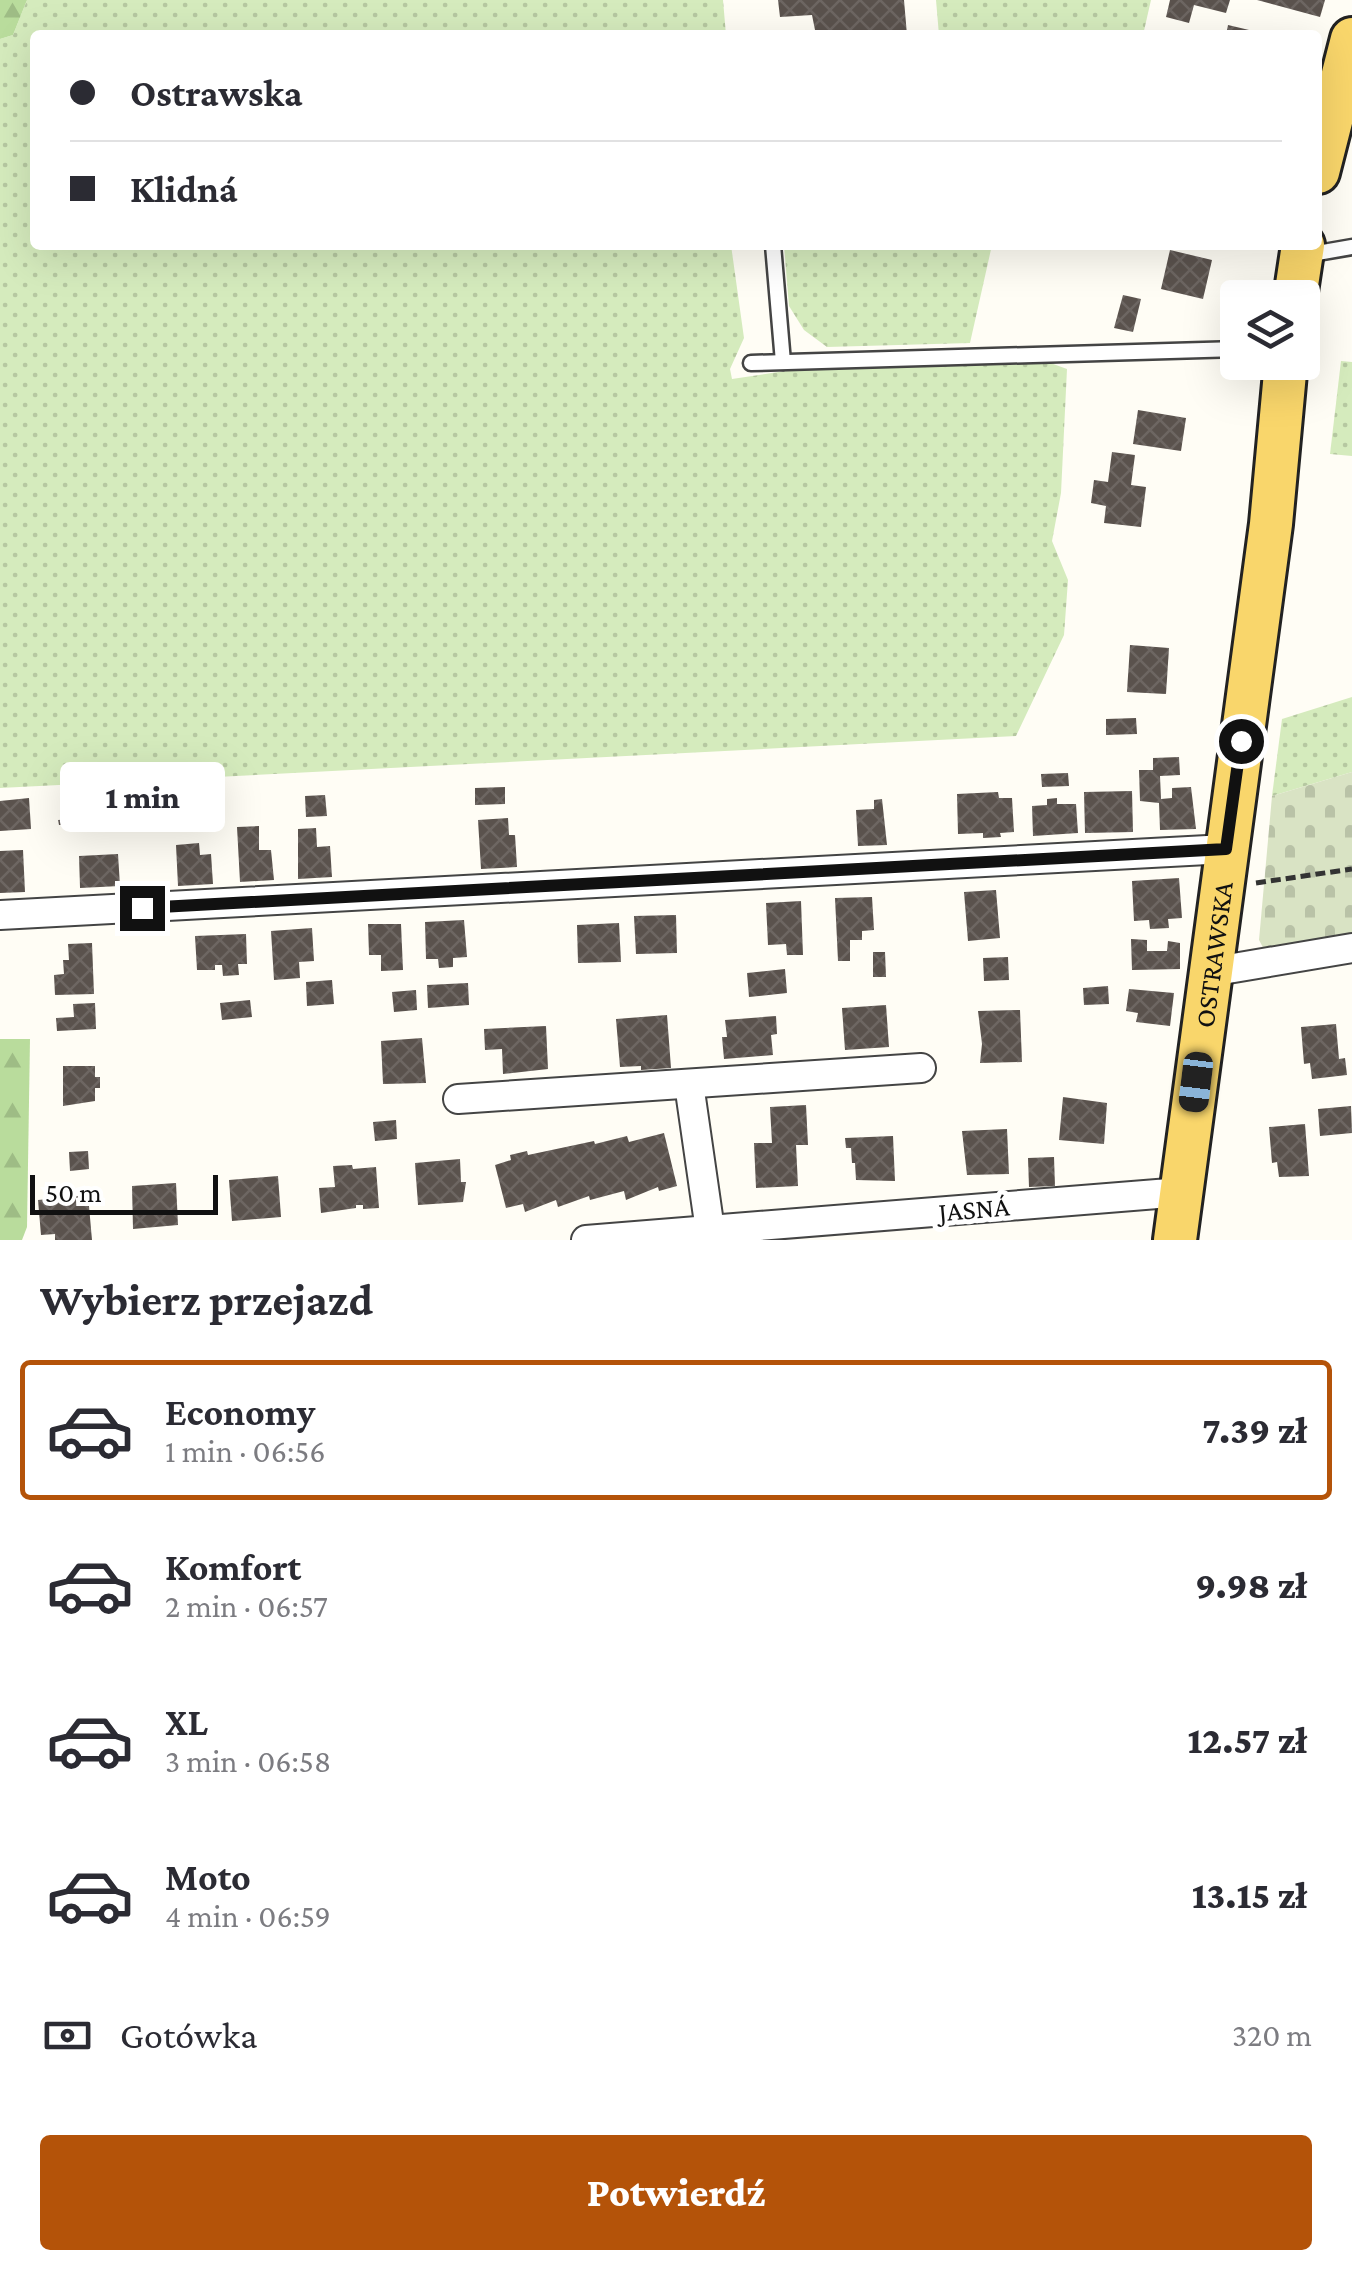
<!DOCTYPE html>
<html lang="pl">
<head>
<meta charset="utf-8">
<style>
  body { margin:0; font-family:"Crimson Pro",serif; background:#f7f7f7; color:#2b2b33; height:100vh; display:flex; flex-direction:column; font-size:38px; white-space:nowrap }
  * { box-sizing:border-box; margin:0 }
  p { font-size:32px; color:#7c7c81 }
  .icon { flex:none; width:55px; height:55px; fill:none; stroke:currentColor; stroke-width:2; stroke-linecap:round; stroke-linejoin:round }
  .map { position:relative; height:1240px; overflow:hidden }
  .details { display:flex; flex-direction:column; background:#fff; flex:1 }
  .details>* { flex:none }
  .banner { position:absolute; left:30px; top:30px; width:1292px; height:220px; border-radius:10px; box-shadow:0 10px 40px #0002; display:grid; align-content:center; height:220px; padding:0 40px; background:#fff }
  .buttons { position:absolute; left:1220px; top:280px; display:grid; gap:20px }
  .buttons a { display:grid; place-items:center; width:100px; height:100px; border-radius:10px; background:#fff; box-shadow:0 10px 40px #0002; font-size:50px }
  .scale { position:absolute; left:30px; bottom:25px; width:188px; box-sizing:border-box; padding-left:10px; border:5px solid #111; border-top:0; font-size:28px; line-height:35px; white-space:nowrap; color:#111; -webkit-text-stroke:8px #fff; paint-order:stroke }
  .end { position:absolute; width:45px; height:45px; margin:-22px; border:12px solid #111; background:#fff; box-shadow:0 0 0 5px #fff }
  .from { border-radius:50% }
  .bubble { position:absolute; height:70px; border-radius:10px; background:#fff; box-shadow:0 10px 40px #0002; font-size:32px; font-weight:800; line-height:70px; text-align:center }
  .car { position:absolute; width:30px; height:60px; margin:-30px -15px; border-radius:12px; box-shadow:0 0 8px 2px #0007; background:linear-gradient(#222 24%,#8ab4d8 0 40%,#222 0 76%,#8ab4d8 0 86%,#222 0) }
  .banner b { display:flex; align-items:center; gap:35px; height:95px; font-size:38px }
  .banner b+b { border-top:2px solid #e1e1e2 }
  .banner i { width:25px; height:25px; background:#2b2b33 }
  ul { padding:0; list-style:none }
  li { display:flex; align-items:center; gap:30px; height:140px; margin:0 20px 15px; padding:0 20px; border:5px solid transparent; border-radius:10px }
  li div { flex:1 }
  li b { display:block; font-size:38px }
  li em { font-style:normal; font-weight:800 }
  li.selected { border-color:#b45309 }
  li>.icon { width:90px; height:90px; stroke-width:1.5 }
  h2 { padding:0 40px; font-size:45px; line-height:120px }
  .pay { display:flex; align-items:center; gap:25px; height:110px; padding:0 40px; font-size:38px }
  .pay p { margin-inline-start:auto }
  .button { display:flex; gap:20px; margin-top:auto; padding:20px 40px }
  .button a { flex:1; height:115px; border-radius:10px; background:#b45309; color:#fff; font-size:40px; font-weight:800; line-height:115px; text-align:center }
  .map>svg:first-child { display:block }
  .grass { fill:url(#grass-dots) }
  .forest { fill:url(#forest-firs) }
  .cemetery { fill:url(#cemetery-stones) }
  .building { fill:url(#building-cross-hatch) }
  .lines { fill:none; stroke-linecap:round; stroke-linejoin:round }
  .lane-casing { stroke:#444; stroke-width:19 }
  .street-casing { stroke:#444; stroke-width:32 }
  .primary-casing { stroke:#222; stroke-width:48 }
  .path { stroke:#333; stroke-width:5; stroke-dasharray:10 5; stroke-linecap:butt }
  .lane { stroke:#fff; stroke-width:14 }
  .street { stroke:#fff; stroke-width:28 }
  .primary { stroke:#f9d66b; stroke-width:42 }
  .route { stroke:#111; stroke-width:12 }
  .labels { text-anchor:middle; dominant-baseline:central; stroke-width:10; stroke-linejoin:round; paint-order:stroke }
  .street-label { font-size:28px; fill:#111; stroke:#fff }
</style>
</head>
<body>
<div class="map">
<svg width="1352" height="1240" viewBox="0 0 1352 1240">
  <defs>
    <pattern id="grass-dots" width="8" height="8" patternUnits="userSpaceOnUse" patternTransform="scale(2.5)"><rect width="8" height="8" fill="#d5ebbd"/><path d="M2 2h.1M6 6h.1" fill="none" stroke="#b6c8a1" stroke-width="1.8" stroke-linecap="round"/></pattern>
    <pattern id="forest-firs" width="22" height="20" patternUnits="userSpaceOnUse" patternTransform="scale(2.5)"><rect width="22" height="20" fill="#b9dc9c"/><path d="M5 1l3.5 6h-7zM16 11l3.5 6h-7z" fill="#9ebc85"/></pattern>
    <pattern id="cemetery-stones" width="16" height="16" patternUnits="userSpaceOnUse" patternTransform="scale(2.5)"><rect width="16" height="16" fill="#d9e3c4"/><path d="M2 7V4a2 2 0 0 1 4 0v3zM10 15v-3a2 2 0 0 1 4 0v3z" fill="#b9c2a7"/></pattern>
    <pattern id="building-cross-hatch" width="8" height="8" patternUnits="userSpaceOnUse" patternTransform="scale(2.5)"><rect width="8" height="8" fill="#5a524d"/><path d="M0 0l8 8M0 8l8-8" fill="none" stroke="#6d6662"/></pattern>
  </defs>
  <rect width="100%" height="100%" fill="#fffdf5"/>
  <g class="grass">
    <path d="M27 0H723L726 35H35V245H731L744 338 730 369 732 379 785 371 1045 361 1067 369 1061 493 1052 541 1068 580 1064 635 1016 736 0 788V39L13 35Z"/>
    <path d="M936 0H1151L1143 35H939Z"/>
    <path d="M784 245H992L970 343 827 347 804 330 789 306Z"/>
    <path d="M1341 361 1352 362V456L1330 454Z"/>
    <path d="M1352 697V772L1272 796 1282 719Z"/>
  </g>
  <g class="forest">
    <path d="M0 0H27L13 35 0 39Z"/>
    <path d="M0 1039H30L27 1227 22 1240H0Z"/>
  </g>
  <path class="cemetery" d="M1352 772V938L1266 953 1259 940 1272 796Z"/>
  <g class="building">
    <path d="M778 0H904L907 35H816L812 15 780 17Z"/>
    <path d="M1170 0H1230L1226 13 1194 5 1189 23 1166 17Z"/>
    <path d="M1257 0H1325L1320 17Z"/>
    <path d="M1228 25 1266 34 1265 35H1226Z"/>
    <path d="M1170 250 1212 260 1203 299 1161 289Z"/>
    <path d="M1123 295 1141 299 1133 332 1114 328Z"/>
    <path d="M1138 410 1186 418 1181 451 1133 444Z"/>
    <path d="M1112 452 1135 455 1131 485 1146 487 1141 527 1104 523 1106 506 1091 503 1094 480 1108 482Z"/>
    <path d="M1130 645 1169 648 1166 694 1127 692Z"/>
    <path d="M1136 718 1137 734 1106 735V719Z"/>
    <path d="M1179 757 1180 775 1160 776 1161 799 1172 798V788L1191 787 1196 829 1160 830 1159 803 1140 801 1139 770H1153V758Z"/>
    <path d="M1068 773 1069 786 1042 787 1041 774Z"/>
    <path d="M505 787V804L475 805V788Z"/>
    <path d="M1132 791 1133 832 1085 833 1084 792Z"/>
    <path d="M998 792 999 798H1012L1014 832 1000 833 1001 837 983 838V833L958 834 957 794Z"/>
    <path d="M325 795 327 816 306 817 305 796Z"/>
    <path d="M29 798 31 829 0 831V801Z"/>
    <path d="M1057 798V804H1076L1078 833 1033 836 1032 806 1047 805V799Z"/>
    <path d="M882 799 887 845 858 846 856 810 874 809V800Z"/>
    <path d="M89 806 90 825H59L58 820 70 819V808Z"/>
    <path d="M192 806H208L209 829 172 830 171 815 192 814Z"/>
    <path d="M508 818 509 835H515L517 867 481 869 478 820Z"/>
    <path d="M259 826V850H271L274 880 240 882 237 827Z"/>
    <path d="M316 828 317 847 330 846 332 877 298 879V829Z"/>
    <path d="M199 843 200 855 211 854 213 884 178 886 176 845Z"/>
    <path d="M23 850 25 892 0 893V851Z"/>
    <path d="M118 854 120 886 80 888 79 856Z"/>
    <path d="M1179 878 1182 918 1168 919 1169 928 1150 929 1149 920 1134 921 1132 881Z"/>
    <path d="M996 890 1000 938 968 941 964 892Z"/>
    <path d="M872 897 874 930 862 931V940H850V961H838L835 898Z"/>
    <path d="M801 901 803 955H787L786 944 768 945 766 903Z"/>
    <path d="M676 915 677 953 636 954 634 916Z"/>
    <path d="M464 920 467 957 453 958V967L439 968 438 959H426L425 922Z"/>
    <path d="M619 923 621 962 578 963 577 925Z"/>
    <path d="M368 924H401L403 970 381 971V955H369Z"/>
    <path d="M312 928 314 961 299 962 300 978 274 980 271 931Z"/>
    <path d="M246 934 247 964H238L239 975 223 976 222 965H215V970H197L195 936Z"/>
    <path d="M1131 939 1147 940V951H1167L1168 941 1180 943V969L1132 970Z"/>
    <path d="M92 943 94 994 55 995 54 975 64 974 63 960H69L68 944Z"/>
    <path d="M873 952H885L886 977H873Z"/>
    <path d="M1008 957 1009 980 984 981 983 958Z"/>
    <path d="M785 969 787 993 749 997 747 973Z"/>
    <path d="M332 980 334 1004 307 1006 306 982Z"/>
    <path d="M468 983 469 1005 428 1008 427 985Z"/>
    <path d="M1108 986 1109 1004 1084 1005 1083 988Z"/>
    <path d="M1129 989 1174 993 1170 1026 1136 1022 1138 1013 1126 1011Z"/>
    <path d="M416 990 417 1010 394 1012 392 992Z"/>
    <path d="M250 1000 252 1017 222 1020 220 1003Z"/>
    <path d="M95 1003 96 1029 57 1031 56 1018 74 1017 73 1004Z"/>
    <path d="M886 1005 889 1047 845 1050 842 1008Z"/>
    <path d="M1020 1010 1022 1062 980 1063 982 1044 978 1011Z"/>
    <path d="M667 1015 671 1068 641 1070V1066L620 1067 616 1019Z"/>
    <path d="M776 1016 777 1034 771 1035 773 1055 724 1059 722 1037H727L725 1020Z"/>
    <path d="M1336 1024 1339 1059 1345 1058 1347 1075 1312 1079 1310 1063 1304 1064 1301 1027Z"/>
    <path d="M546 1026 548 1069 503 1074 502 1049 485 1050 484 1029Z"/>
    <path d="M422 1038 426 1083 383 1084 381 1041Z"/>
    <path d="M63 1066H95V1077H100V1088H95V1101L63 1106Z"/>
    <path d="M1063 1097 1107 1103 1104 1144 1059 1140Z"/>
    <path d="M806 1105 808 1145H796L798 1186 756 1188 754 1143H772L770 1107Z"/>
    <path d="M1351 1106 1352 1133 1320 1136 1318 1109Z"/>
    <path d="M396 1120 397 1139 375 1141 373 1122Z"/>
    <path d="M1305 1124 1309 1176 1279 1177 1277 1162 1272 1163 1269 1127Z"/>
    <path d="M1007 1129 1009 1174 967 1175 962 1131Z"/>
    <path d="M664 1133 677 1186 659 1191 658 1187 626 1200 624 1191 590 1200 589 1196 558 1207 556 1200 525 1212 523 1204 506 1208 495 1165 511 1160 510 1155 527 1151 528 1155 594 1141 595 1144 627 1136 629 1142Z"/>
    <path d="M893 1136 895 1181 856 1180 855 1163H852L851 1148H846L845 1138Z"/>
    <path d="M88 1151 89 1169 70 1171 69 1152Z"/>
    <path d="M1054 1157 1055 1186 1029 1187 1028 1158Z"/>
    <path d="M460 1159 461 1182H466L463 1202 418 1205 415 1163Z"/>
    <path d="M352 1165 353 1169 376 1167 379 1208 363 1209V1205H356V1208L321 1213 319 1188 335 1187 333 1166Z"/>
    <path d="M278 1176 281 1217 232 1221 229 1180Z"/>
    <path d="M176 1183 178 1225 133 1229 132 1186Z"/>
    <path d="M88 1195 92 1240H55V1234L41 1235 38 1200Z"/>
  </g>
  <g class="lines">
    <defs>
      <g id="lane">
        <path d="M773 245 783 362"/>
        <path d="M1306 255 1352 247"/>
        <path d="M751 363 1238 349"/>
      </g>
      <g id="street">
        <path d="M0 915 1226 849"/>
        <path d="M1210 972 1352 948"/>
        <path d="M689 1084 710 1230"/>
        <path d="M458 1099 921 1068"/>
        <path d="M586 1240 1182 1192"/>
      </g>
      <g id="primary">
        <path d="M1318 172 1352 39"/>
        <path d="M1295 298 1303 245"/>
        <path id="s1" d="M1175 1240 1271 524 1286 362"/>
      </g>
    </defs>
    <use href="#lane" class="lane-casing"/>
    <use href="#street" class="street-casing"/>
    <use href="#primary" class="primary-casing"/>
    <path class="path" d="M1256 883 1352 869"/>
    <use href="#lane" class="lane"/>
    <use href="#street" class="street"/>
    <use href="#primary" class="primary"/>
  </g>
  <g class="lines">
    <path class="route" d="M142 908 1226 849 1241 741"/>
  </g>
  <g class="labels">
    <g class="street-label">
      <text stroke="none"><textPath href="#s1" startOffset="288">OSTRAWSKA</textPath></text>
      <text transform="translate(974 1209) rotate(-5)">JASNÁ</text>
    </g>
  </g>
</svg>
<div class="buttons">
<a><svg class="icon" aria-label="layers" viewBox="0 0 24 24"><path d="M12 4l9 5-9 5-9-5zM3 14l9 5 9-5"/></svg></a>
</div>
<div class="scale">50 m</div>
<i class="end from" style="left:1241px;top:741px"></i>
<i class="end" style="left:142px;top:908px"></i>
<div class="bubble" style="left:60px;top:762px;width:165px">1 min</div>
<i class="car" style="left:1196px;top:1082px;rotate:187deg"></i>
<div class="banner">
<b><i class="from"></i>Ostrawska</b>
<b><i></i>Klidná</b>
</div>
</div>
<section class="details">
<h2>Wybierz przejazd</h2>
<ul>
<li class="selected"><svg class="icon" aria-label="car" viewBox="0 0 24 24"><path d="M5 17H2v-5l4-1 3-4h7l3 4 3 1v5h-3M9 17h6M6 11h13"/><circle cx="7" cy="17" r="2"/><circle cx="17" cy="17" r="2"/></svg><div><b>Economy</b><p>1 min · 06:56</p></div><em>7.39 zł</em></li>
<li><svg class="icon" aria-label="car" viewBox="0 0 24 24"><path d="M5 17H2v-5l4-1 3-4h7l3 4 3 1v5h-3M9 17h6M6 11h13"/><circle cx="7" cy="17" r="2"/><circle cx="17" cy="17" r="2"/></svg><div><b>Komfort</b><p>2 min · 06:57</p></div><em>9.98 zł</em></li>
<li><svg class="icon" aria-label="car" viewBox="0 0 24 24"><path d="M5 17H2v-5l4-1 3-4h7l3 4 3 1v5h-3M9 17h6M6 11h13"/><circle cx="7" cy="17" r="2"/><circle cx="17" cy="17" r="2"/></svg><div><b>XL</b><p>3 min · 06:58</p></div><em>12.57 zł</em></li>
<li><svg class="icon" aria-label="car" viewBox="0 0 24 24"><path d="M5 17H2v-5l4-1 3-4h7l3 4 3 1v5h-3M9 17h6M6 11h13"/><circle cx="7" cy="17" r="2"/><circle cx="17" cy="17" r="2"/></svg><div><b>Moto</b><p>4 min · 06:59</p></div><em>13.15 zł</em></li>
</ul>
<div class="pay"><svg class="icon" aria-label="cash" viewBox="0 0 24 24"><path d="M3 7h18v10H3z"/><circle cx="12" cy="12" r="2"/></svg>Gotówka<p>320 m</p></div>
<div class="button"><a>Potwierdź</a></div>
</section>
</body>
</html>
